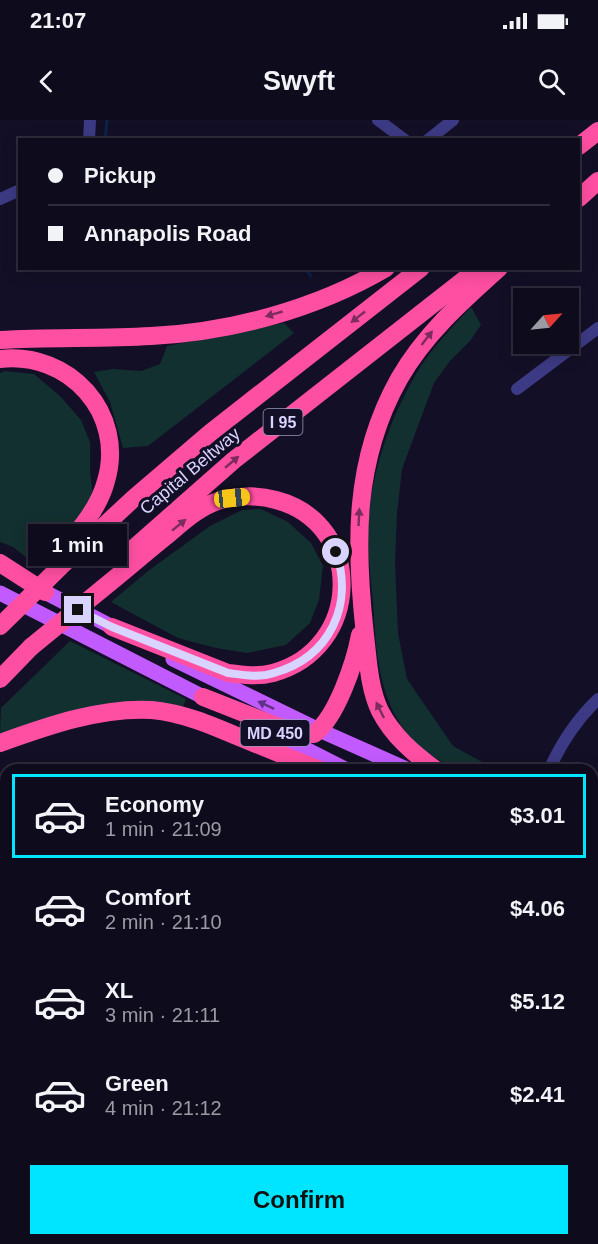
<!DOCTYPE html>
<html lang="en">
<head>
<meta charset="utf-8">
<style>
  body { margin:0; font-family:Helvetica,sans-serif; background:#171425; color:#f1f3f6; height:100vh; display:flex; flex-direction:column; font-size:22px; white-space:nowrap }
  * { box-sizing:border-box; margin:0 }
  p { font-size:20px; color:#9b9ba3 }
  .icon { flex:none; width:33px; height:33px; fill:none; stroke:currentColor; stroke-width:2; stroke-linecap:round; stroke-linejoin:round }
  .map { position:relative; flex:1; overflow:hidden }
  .details { position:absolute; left:0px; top:644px; width:598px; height:482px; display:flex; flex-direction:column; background:#0e0b1c; border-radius:18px 18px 0 0; box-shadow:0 3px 15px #0003,0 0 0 2px #2e2b3b }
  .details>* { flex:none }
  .hud { position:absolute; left:18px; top:18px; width:562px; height:132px; border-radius:0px; box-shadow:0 3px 15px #0003,0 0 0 2px #2e2b3b; display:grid; align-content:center; height:132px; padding:0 30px; background:#0e0b1c }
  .needle { width:39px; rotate:63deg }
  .tools { position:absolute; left:513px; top:168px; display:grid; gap:12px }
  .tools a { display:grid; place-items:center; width:66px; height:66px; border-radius:0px; background:#0e0b1c; box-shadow:0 3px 15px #0003,0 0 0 2px #2e2b3b; font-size:30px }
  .end { position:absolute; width:27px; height:27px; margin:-14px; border:8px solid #d9d4ff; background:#111; box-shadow:0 0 0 3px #111 }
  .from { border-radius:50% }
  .bubble { position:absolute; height:42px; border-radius:0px; background:#0e0b1c; box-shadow:0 3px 15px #0003,0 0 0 2px #2e2b3b; font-size:20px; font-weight:700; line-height:42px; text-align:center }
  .car { position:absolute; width:18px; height:36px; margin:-18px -9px; border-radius:8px; box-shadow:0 0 4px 2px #0007; background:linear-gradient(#f5c518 24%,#345 0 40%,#f5c518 0 76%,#345 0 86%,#f5c518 0) }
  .hud b { display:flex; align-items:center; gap:21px; height:57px; font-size:22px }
  .hud b+b { border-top:2px solid #2e2b3b }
  .hud i { width:15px; height:15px; background:#f1f3f6 }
  ul { padding:10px 0 0; list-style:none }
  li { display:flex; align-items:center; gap:18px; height:84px; margin:0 12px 9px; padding:0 18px; border:3px solid transparent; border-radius:0px }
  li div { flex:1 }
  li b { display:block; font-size:22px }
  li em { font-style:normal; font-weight:700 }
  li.active { border-color:#00e5ff }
  li>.icon { width:54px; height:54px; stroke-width:1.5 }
  .primary-button { display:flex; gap:12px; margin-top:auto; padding:12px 30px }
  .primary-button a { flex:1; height:69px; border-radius:0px; background:#00e5ff; color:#111; font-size:24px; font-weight:700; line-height:69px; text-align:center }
  .status { display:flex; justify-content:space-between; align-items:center; height:42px; padding:0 30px; background:#0e0b1c; direction:ltr }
  .status svg { height:16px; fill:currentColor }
  header { display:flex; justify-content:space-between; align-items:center; height:78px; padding:0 30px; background:#0e0b1c; font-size:27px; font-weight:700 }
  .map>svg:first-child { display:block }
  .green { fill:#12302f }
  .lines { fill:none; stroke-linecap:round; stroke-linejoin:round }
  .stream { stroke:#0c2248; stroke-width:3 }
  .minor { stroke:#3d3a85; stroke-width:12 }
  .major { stroke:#c25bff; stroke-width:15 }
  .highway { stroke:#ff4fa3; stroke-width:18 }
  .rail-casing { stroke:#00e5ff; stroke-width:5 }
  .rail { stroke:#130f26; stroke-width:3; stroke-dasharray:9; stroke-linecap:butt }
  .highway-bridge { stroke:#ff4fa3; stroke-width:18 }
  .oneway { fill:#7d2c5e }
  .oneway2 { fill:#623188 }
  .route { stroke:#d9d4ff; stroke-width:8 }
  .labels { text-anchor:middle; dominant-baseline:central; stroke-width:6; stroke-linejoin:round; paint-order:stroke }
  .shield { fill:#130f26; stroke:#9e99be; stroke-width:1.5 }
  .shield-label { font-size:16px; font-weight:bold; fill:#d9d4ff }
  .street-label { font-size:18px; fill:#d9d4ff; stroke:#130f26 }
</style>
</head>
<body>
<div class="status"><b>21:07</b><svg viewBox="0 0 49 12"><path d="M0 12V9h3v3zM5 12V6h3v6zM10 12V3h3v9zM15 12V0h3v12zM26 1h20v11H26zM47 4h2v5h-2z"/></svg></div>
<header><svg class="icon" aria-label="back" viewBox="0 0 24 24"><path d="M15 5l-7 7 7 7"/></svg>Swyft<svg class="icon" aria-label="search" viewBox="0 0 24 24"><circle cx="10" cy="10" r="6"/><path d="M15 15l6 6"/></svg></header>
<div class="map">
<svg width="598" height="1124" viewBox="0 0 598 1124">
  <rect width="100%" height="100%" fill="#130f26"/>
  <g class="green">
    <path d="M471 187 481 205 470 221 450 241 434 263 402 349 397 394 395 442 398 513 407 559 453 626 495 649 453 650 449 647C438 639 426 632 416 623 378 586 376 532 373 482 371 463 369 443 368 423 367 364 387 304 416 254 430 230 452 207 471 187Z"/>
    <path d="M284 203 294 213 148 326 123 328 110 282 94 252 113 249 141 251 160 244 167 226Z"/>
    <path d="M5 251 34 254 60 276 81 300 90 322V351L93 377C75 404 58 422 32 442L13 427 0 422V253Z"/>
    <path d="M261 389 288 402 311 423 323 446 319 480 310 503 286 525 247 533 216 528 178 518 111 482 148 451 210 406 242 390Z"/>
    <path d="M70 521 186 579 183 587 0 615 1 588Z"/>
  </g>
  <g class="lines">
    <g class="stream">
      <path d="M105 20 107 0"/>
      <path d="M304 148 311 156"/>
    </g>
    <g class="minor">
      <path d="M378 0 405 20"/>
      <path d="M89 20 90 0"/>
      <path d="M428 20 453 0"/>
      <path d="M0 79 20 70"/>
      <path d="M517 269 598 208"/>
      <path d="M549 650C561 623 577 599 598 579"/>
      <path d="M592 797 598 799"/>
      <path d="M276 1119V1124"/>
      <path d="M345 1119 351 1124"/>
      <path d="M79 1124 82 1119"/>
    </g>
    <g class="major">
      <path d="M35 467 122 512"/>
      <path d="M0 473 213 582"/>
      <path d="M173 539 319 610 409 650"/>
      <path d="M272 612 347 650"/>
      <path d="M592 722 598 724"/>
      <path d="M592 736 598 737"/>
      <path d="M592 754 598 755"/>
    </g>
    <g class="highway">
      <path d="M579 26 598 11"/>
      <path d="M579 78 598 61"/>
      <path d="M0 220C50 217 100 219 151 216 231 212 316 189 386 148"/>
      <path d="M0 239C69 231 126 293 106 361 98 392 73 417 53 441"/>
      <path d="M133 429 234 340 479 148"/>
      <path d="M0 443 45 472"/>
      <path d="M60 447 134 378 210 313 421 148"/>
      <path d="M102 469C123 452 144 434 165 417 181 404 197 388 218 381 236 375 258 375 276 380 366 404 362 529 273 553 258 557 243 555 228 553L112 507"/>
      <path d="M0 559 31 527"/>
      <path d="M203 577 297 614H314C337 597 355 542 360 515"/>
      <path d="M0 623C47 606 101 587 152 590 183 593 211 605 239 617 266 628 293 639 320 650"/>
      <path d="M436 650C413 633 393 616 380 591 369 568 368 540 365 515 355 425 353 341 399 259 424 215 461 182 499 148"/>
    </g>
    <defs>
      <g id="rail">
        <path d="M0 841H6"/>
        <path d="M0 859H6"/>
        <path d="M592 941 598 942"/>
      </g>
    </defs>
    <use href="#rail" class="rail-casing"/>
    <use href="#rail" class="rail"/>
    <g class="highway-bridge">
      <path d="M0 506 60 447"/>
      <path d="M31 527 102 469"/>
    </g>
  </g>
  <defs><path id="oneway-solid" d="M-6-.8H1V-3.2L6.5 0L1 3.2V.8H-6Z" transform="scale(1.5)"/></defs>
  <g class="oneway">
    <use href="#oneway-solid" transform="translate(274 194) rotate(164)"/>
    <use href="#oneway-solid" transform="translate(358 197) rotate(142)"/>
    <use href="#oneway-solid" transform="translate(427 218) rotate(-52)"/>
    <use href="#oneway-solid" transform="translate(232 342) rotate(-40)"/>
    <use href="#oneway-solid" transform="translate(359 397) rotate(-87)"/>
    <use href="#oneway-solid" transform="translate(179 405) rotate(-39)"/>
    <use href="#oneway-solid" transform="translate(380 590) rotate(-116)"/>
  </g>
  <use class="oneway2" href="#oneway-solid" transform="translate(266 585) rotate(-155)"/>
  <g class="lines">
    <path class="route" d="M78 490 112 507 228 553C243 555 259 558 274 553 330 537 354 485 336 432"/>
  </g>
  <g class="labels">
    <g class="shield">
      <rect x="263.5" y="289" width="39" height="26" rx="4.5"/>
      <rect x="240.5" y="600" width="69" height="26" rx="4.5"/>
    </g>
    <g class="shield-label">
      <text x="283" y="302">I 95</text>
      <text x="275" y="613">MD 450</text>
    </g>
    <g class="street-label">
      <text transform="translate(190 351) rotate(-40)">Capital Beltway</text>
    </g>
  </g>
</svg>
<div class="tools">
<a><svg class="needle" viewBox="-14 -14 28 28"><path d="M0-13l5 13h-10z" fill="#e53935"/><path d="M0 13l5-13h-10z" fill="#9b9ba3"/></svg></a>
</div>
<i class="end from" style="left:336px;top:432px"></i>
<i class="end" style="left:78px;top:490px"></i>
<div class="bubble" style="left:28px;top:404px;width:99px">1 min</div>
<i class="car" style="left:232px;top:378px;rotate:84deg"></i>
<div class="hud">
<b><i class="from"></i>Pickup</b>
<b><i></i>Annapolis Road</b>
</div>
<section class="details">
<ul>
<li class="active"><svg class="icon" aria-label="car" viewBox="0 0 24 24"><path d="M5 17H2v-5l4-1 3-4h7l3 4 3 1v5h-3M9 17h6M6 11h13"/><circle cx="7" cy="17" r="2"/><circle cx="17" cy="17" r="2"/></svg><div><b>Economy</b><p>1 min · 21:09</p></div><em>$3.01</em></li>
<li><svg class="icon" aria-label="car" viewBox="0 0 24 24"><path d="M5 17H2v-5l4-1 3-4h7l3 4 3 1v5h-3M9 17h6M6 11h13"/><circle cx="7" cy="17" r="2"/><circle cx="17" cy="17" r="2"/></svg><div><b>Comfort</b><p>2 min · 21:10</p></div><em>$4.06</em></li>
<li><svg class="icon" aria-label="car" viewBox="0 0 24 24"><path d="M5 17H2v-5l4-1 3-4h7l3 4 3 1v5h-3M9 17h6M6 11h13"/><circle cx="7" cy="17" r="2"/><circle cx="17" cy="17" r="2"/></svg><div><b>XL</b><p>3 min · 21:11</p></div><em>$5.12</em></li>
<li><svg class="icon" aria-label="car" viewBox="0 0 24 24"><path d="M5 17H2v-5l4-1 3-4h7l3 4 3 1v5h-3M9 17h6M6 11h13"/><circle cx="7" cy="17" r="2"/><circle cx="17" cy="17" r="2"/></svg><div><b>Green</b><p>4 min · 21:12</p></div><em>$2.41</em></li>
</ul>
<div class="primary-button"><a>Confirm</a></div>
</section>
</div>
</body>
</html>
